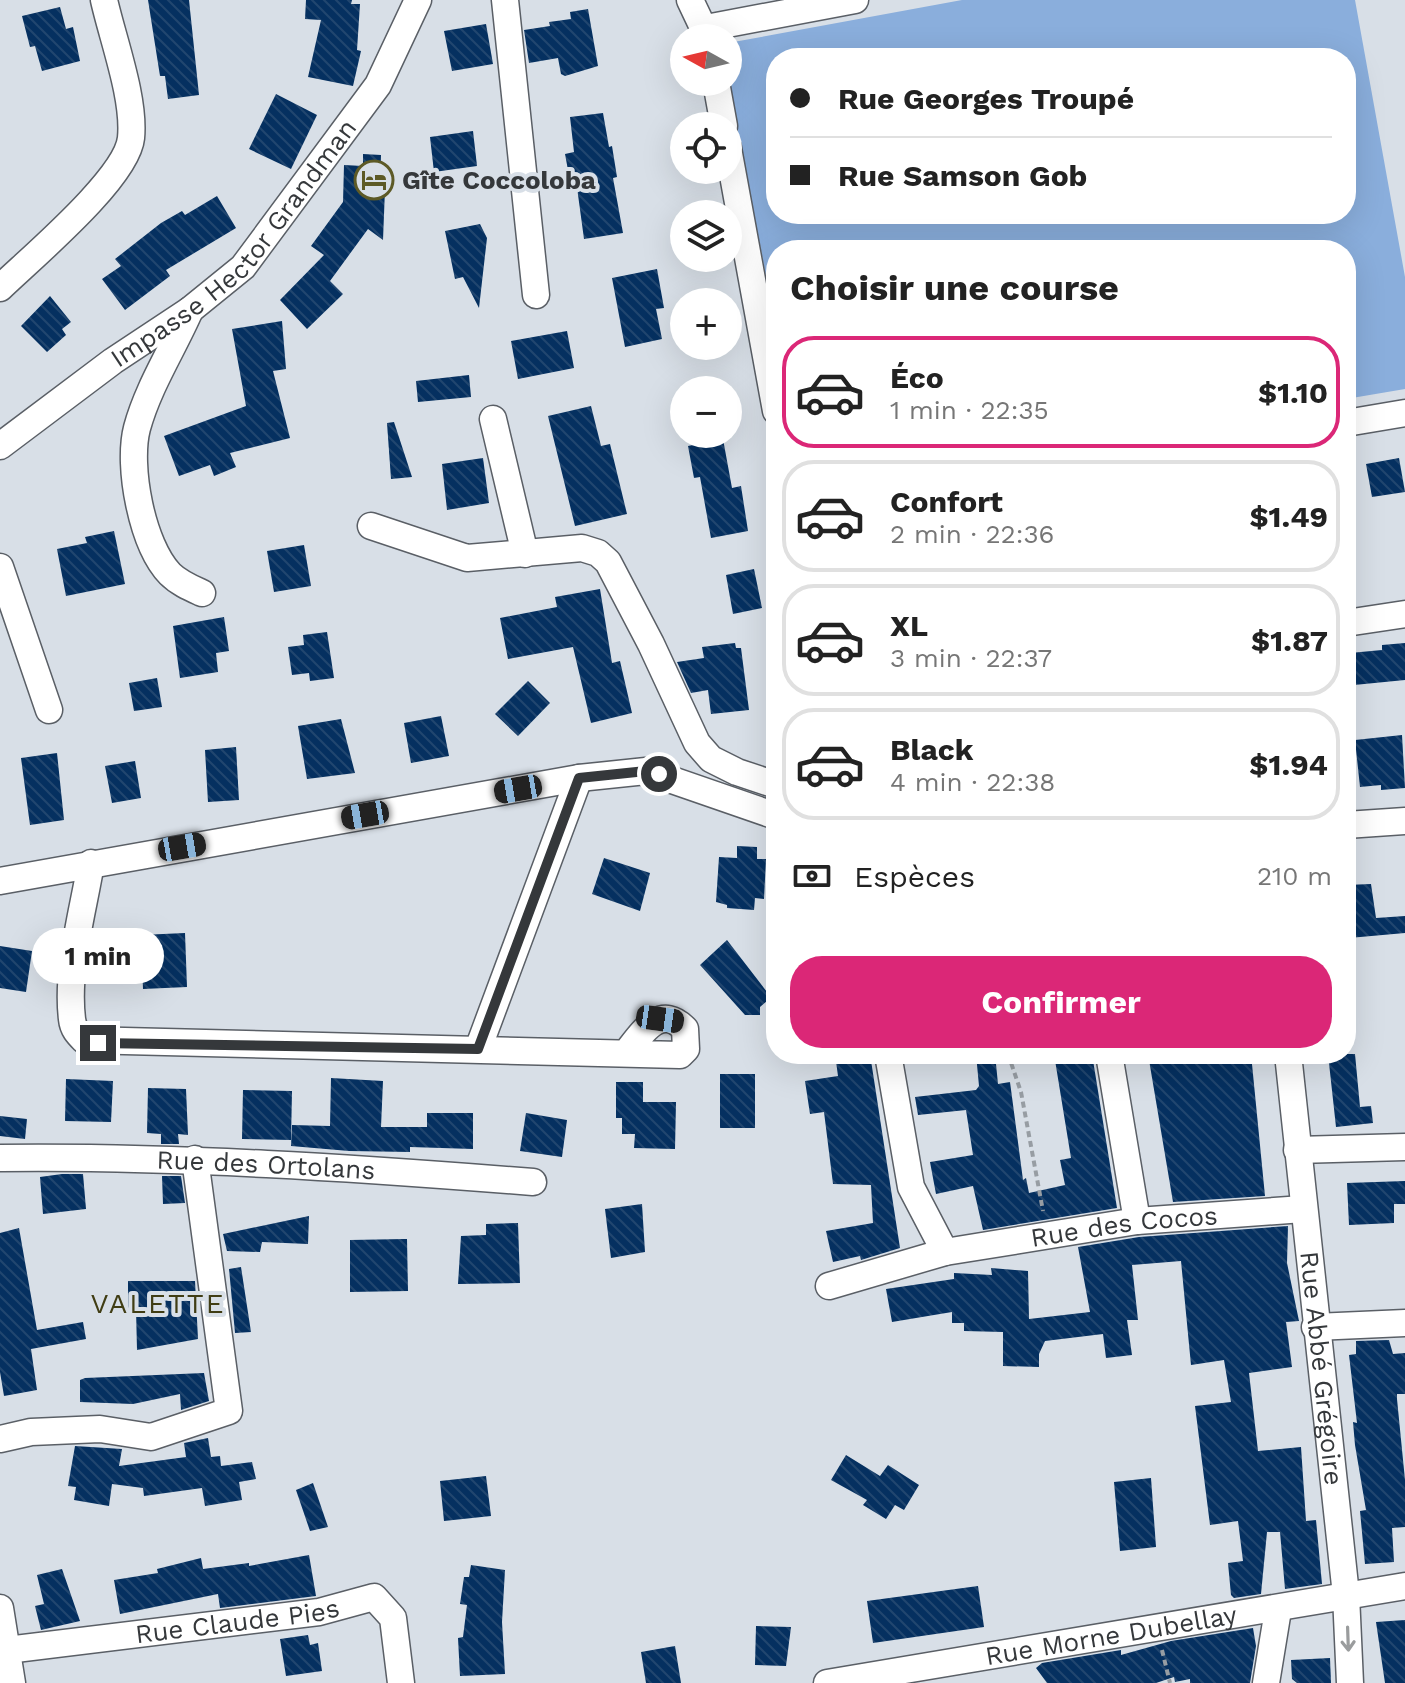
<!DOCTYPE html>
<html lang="fr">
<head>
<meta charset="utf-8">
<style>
  body { margin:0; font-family:"Work Sans",sans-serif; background:#f2f2f2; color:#222; height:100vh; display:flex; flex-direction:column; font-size:30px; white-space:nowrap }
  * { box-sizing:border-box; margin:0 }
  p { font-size:26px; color:#767676 }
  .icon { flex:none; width:44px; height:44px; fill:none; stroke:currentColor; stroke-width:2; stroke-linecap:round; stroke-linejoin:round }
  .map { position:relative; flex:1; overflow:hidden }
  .details { position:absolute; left:766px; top:240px; width:590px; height:824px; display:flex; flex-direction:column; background:#fff; border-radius:32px; box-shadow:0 8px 32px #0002 }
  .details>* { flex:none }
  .guide { position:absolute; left:766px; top:48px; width:590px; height:176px; border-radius:32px; box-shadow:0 8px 32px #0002; display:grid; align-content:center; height:176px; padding:0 24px; background:#fff }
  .needle { width:52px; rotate:278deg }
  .buttons { position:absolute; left:670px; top:24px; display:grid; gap:16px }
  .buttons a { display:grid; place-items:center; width:72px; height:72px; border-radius:50%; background:#fff; box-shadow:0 8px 32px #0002; font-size:40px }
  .end { position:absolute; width:36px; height:36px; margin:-18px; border:10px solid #35383b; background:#fff; box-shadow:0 0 0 4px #fff }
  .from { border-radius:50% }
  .bubble { position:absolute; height:56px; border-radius:28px; background:#fff; box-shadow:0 8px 32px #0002; font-size:26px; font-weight:700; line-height:56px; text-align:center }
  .car { position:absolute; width:24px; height:48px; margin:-24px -12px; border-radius:10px; box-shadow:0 0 6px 2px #0007; background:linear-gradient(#222 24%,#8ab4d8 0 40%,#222 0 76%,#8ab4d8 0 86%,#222 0) }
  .guide b { display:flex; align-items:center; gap:28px; height:76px; font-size:30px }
  .guide b+b { border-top:2px solid #e0e0e0 }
  .guide i { width:20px; height:20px; background:#222 }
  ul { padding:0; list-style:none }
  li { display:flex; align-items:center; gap:24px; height:112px; margin:0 16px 12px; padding:0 8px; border:4px solid #e0e0e0; border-radius:32px }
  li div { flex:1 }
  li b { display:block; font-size:30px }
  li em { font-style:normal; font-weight:700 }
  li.on { border-color:#db2777 }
  li>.icon { width:72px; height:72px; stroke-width:1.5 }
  h2 { padding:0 24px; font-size:36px; line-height:96px }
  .pay { display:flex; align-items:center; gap:20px; height:88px; padding:0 24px; font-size:30px }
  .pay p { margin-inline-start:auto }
  .primary-button { display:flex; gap:16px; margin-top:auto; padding:16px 24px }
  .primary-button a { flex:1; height:92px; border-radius:32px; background:#db2777; color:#fff; font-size:32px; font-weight:700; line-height:92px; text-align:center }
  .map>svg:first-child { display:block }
  .green { fill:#8aaedc; fill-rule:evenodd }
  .building { fill:url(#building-back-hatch) }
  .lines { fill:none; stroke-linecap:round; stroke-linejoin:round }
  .minor-casing { stroke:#5a5f66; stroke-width:29 }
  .path { stroke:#979da3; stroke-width:4; stroke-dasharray:6 4; stroke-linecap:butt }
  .minor { stroke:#fff; stroke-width:26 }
  .oneway { stroke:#9a9c9d }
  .route { stroke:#35383b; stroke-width:10 }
  .labels { text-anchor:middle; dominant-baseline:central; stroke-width:8; stroke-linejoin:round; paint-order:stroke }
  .poi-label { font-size:26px; font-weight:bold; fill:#35383b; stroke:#d8dfe7; text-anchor:start }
  .street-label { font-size:26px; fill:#35383b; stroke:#d8dfe7 }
  .neighbourhood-label { font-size:28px; letter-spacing:2px; fill:#403d14; stroke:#d8dfe7 }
</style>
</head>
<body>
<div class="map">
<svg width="1405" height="1683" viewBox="0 0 1405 1683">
  <defs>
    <pattern id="building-back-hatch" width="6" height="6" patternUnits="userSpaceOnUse" patternTransform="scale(2)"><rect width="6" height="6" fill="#053060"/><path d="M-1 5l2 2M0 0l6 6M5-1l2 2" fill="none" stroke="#21466f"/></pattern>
  </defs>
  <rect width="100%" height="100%" fill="#d8dfe7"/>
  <path class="green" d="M962 0H1355L1405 277V389L1346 399V250H776V328L728 80V43ZM776 58H1346V214H776Z"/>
  <g class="building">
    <path d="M148 0H189L199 95 168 99 165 76H160Z"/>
    <path d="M306 0H352L351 4H360L357 50 361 51 353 86 308 77 321 20 305 19Z"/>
    <path d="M60 7 66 29 73 27 80 61 42 71 35 46 30 47 22 16Z"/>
    <path d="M588 9 598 66 565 76 561 74 558 58 529 63 524 30 550 26 549 22 571 19 570 12Z"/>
    <path d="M486 24 493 64 452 71 444 31Z"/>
    <path d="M276 94 317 115 291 169 249 149Z"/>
    <path d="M603 113 609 147 612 146 617 177 613 178 623 233 584 239 576 180 570 181 565 154 574 152 570 117Z"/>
    <path d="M473 131 477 166 434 172 430 137Z"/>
    <path d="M363 154 381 155 380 188 385 189 383 240 368 229 330 281 343 294 307 329 280 300 324 255 311 246 343 202 344 165 363 166Z"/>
    <path d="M217 196 236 228 166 270 170 276 125 310 102 279 121 266 115 259 161 223 182 211 185 215Z"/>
    <path d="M480 224 487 238 479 308 463 277 455 279 445 231Z"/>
    <path d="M657 269 664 308 656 309 662 339 625 347 612 278Z"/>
    <path d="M50 296 71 322 62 329 66 335 47 352 21 326Z"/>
    <path d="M282 321 286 369 273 371 290 438 230 453 236 467 214 476 210 465 179 476 164 436 246 406 232 329Z"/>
    <path d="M567 331 574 368 518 379 511 341Z"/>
    <path d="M469 375 471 397 418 402 416 381Z"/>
    <path d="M591 406 601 446 610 444 627 514 575 526 548 416Z"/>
    <path d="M394 422 412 477 391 479 387 423Z"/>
    <path d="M723 439 732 488 741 486 748 531 711 538 700 477 694 478 688 446Z"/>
    <path d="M483 458 489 503 447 510 442 464Z"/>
    <path d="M1399 458 1405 492 1372 497 1366 464Z"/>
    <path d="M114 531 125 584 66 596 57 549 87 543 85 537Z"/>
    <path d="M304 545 311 586 274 592 267 551Z"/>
    <path d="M754 569 762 608 733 614 726 575Z"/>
    <path d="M600 589 612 663 620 661 632 713 591 723 573 647 508 659 500 618 557 607 555 597Z"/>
    <path d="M224 617 229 651 216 653 218 672 180 678 173 626Z"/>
    <path d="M327 632 334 678 310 681 309 673 292 675 288 647 304 645 303 635Z"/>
    <path d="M735 643 736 648H741L749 710 711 714 708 690 691 693 677 662 704 658 702 647Z"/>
    <path d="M1405 643V680L1354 685 1350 653 1382 650V645Z"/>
    <path d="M157 678 162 707 134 711 129 683Z"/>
    <path d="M528 681 550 703 518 736 495 714Z"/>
    <path d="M441 716 449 756 411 763 404 723Z"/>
    <path d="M341 719 355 773 307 779 298 726Z"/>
    <path d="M1402 735 1405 788 1381 790V785L1360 787 1355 740Z"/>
    <path d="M236 747 239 800 208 802 205 750Z"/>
    <path d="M57 753 64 820 30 825 21 758Z"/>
    <path d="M135 761 141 798 112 803 105 766Z"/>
    <path d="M737 846 757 847V859H766L764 899 755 898 754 910 727 908V905L716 902 719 857 737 858Z"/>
    <path d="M604 858 650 873 640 911 592 894Z"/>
    <path d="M1371 884 1376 918 1405 916V933L1349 938 1346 885Z"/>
    <path d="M185 933 187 987 143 989 141 935Z"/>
    <path d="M727 940 767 992V1001L760 1007V1015H745L700 965Z"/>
    <path d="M0 946 32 951 26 992 0 988Z"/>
    <path d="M835 1054H870L900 1248 861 1260 860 1256 833 1262 826 1231 873 1223 871 1185 833 1184 824 1112 810 1114 805 1081 838 1076Z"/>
    <path d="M976 1054H995L998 1084 1010 1082 1023 1180 1026 1178 1029 1193 1065 1185 1060 1160 1071 1158 1054 1054H1092L1117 1208 983 1230 973 1186 936 1194 930 1162 973 1155 966 1110 918 1115 915 1097 976 1090 979 1086Z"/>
    <path d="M1148 1054H1251L1265 1196 1173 1202Z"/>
    <path d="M1328 1054H1355L1360 1107 1371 1106 1373 1123 1336 1127Z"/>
    <rect x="720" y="1074" width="35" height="54"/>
    <path d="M331 1078 383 1081 381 1127H427V1113H473V1149L410 1147V1152L349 1151 291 1146 292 1125 330 1126Z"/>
    <path d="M66 1079 113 1081 111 1122 65 1121Z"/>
    <path d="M616 1082H643V1102H676L675 1149 634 1148 635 1134H622V1118H616Z"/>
    <path d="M148 1088 186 1089 188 1135 178 1134 179 1144H161V1134L147 1133Z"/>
    <path d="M243 1090 292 1091 291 1140 242 1139Z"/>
    <path d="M526 1113 567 1120 562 1157 520 1151Z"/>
    <path d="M0 1116 27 1119 25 1139 0 1136Z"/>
    <path d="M62 1174H83L86 1209 43 1214 40 1177Z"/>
    <path d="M162 1176H181L185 1203 163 1204Z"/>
    <path d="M1405 1181V1204H1394V1223L1349 1225 1347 1183Z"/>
    <path d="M642 1204 645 1252 611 1258 605 1209Z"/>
    <path d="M309 1216 308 1244 262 1242 260 1252 227 1251 223 1234Z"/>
    <path d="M518 1223 520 1283 458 1284 461 1236 486 1235V1224Z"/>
    <path d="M1288 1226 1287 1263 1299 1321 1286 1322 1292 1367 1249 1373 1258 1451 1301 1447 1306 1521 1316 1520 1322 1584 1285 1589 1280 1532H1267L1261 1594 1234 1598 1231 1595 1228 1563 1243 1561 1238 1521 1210 1525 1195 1406 1231 1402 1224 1360 1191 1365 1181 1261 1132 1265 1138 1320H1127L1132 1355 1106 1358 1103 1334 1045 1341 1039 1354V1367L1003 1366V1332L964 1331V1323H952V1312L892 1322 886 1289 954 1279V1273L992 1275 991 1268 1028 1271 1029 1319 1090 1312 1078 1247 1139 1237Z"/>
    <path d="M19 1228 37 1330 83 1322 86 1339 31 1349 37 1390 4 1396 0 1372V1233Z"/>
    <path d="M404 1239H407L408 1291 350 1292V1240Z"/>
    <path d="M241 1267 251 1332 235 1333 229 1269Z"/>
    <path d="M128 1281H195L198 1339 137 1350 136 1309H128Z"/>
    <path d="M1389 1340 1393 1354 1405 1353V1394H1397V1399L1405 1480V1527L1392 1528 1394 1562 1365 1564 1360 1511 1366 1510 1355 1445 1353 1422 1357 1423 1349 1355 1356 1354V1341Z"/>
    <path d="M204 1373 209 1401 181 1410 180 1394 133 1404 80 1402V1380L85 1378Z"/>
    <path d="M208 1438 211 1457 220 1456 221 1466 252 1462 256 1479 239 1482 242 1500 205 1506 202 1488 144 1496 143 1488 112 1484 109 1506 74 1500 76 1487 68 1486 75 1446 122 1449 119 1466 186 1457 184 1443Z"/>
    <path d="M846 1455 880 1476 888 1465 919 1485 904 1510 895 1505 886 1519 863 1505 867 1500 831 1480Z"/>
    <path d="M486 1476 491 1516 444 1521 440 1481Z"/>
    <path d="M1151 1478 1156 1547 1120 1551 1114 1482Z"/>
    <path d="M313 1483 328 1527 310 1531 296 1490Z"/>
    <path d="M309 1555 316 1596 220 1608 218 1594 120 1614 114 1580 158 1573 157 1569 201 1558 203 1569 249 1563V1566Z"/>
    <path d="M471 1565 505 1570 502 1622 505 1674 460 1676 458 1638 463 1637 467 1605 460 1604 464 1577H469Z"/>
    <path d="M62 1569 80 1621 41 1630 35 1606 44 1604 37 1575Z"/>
    <path d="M978 1586 984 1627 873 1643 867 1601Z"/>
    <path d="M1405 1620V1683H1385L1376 1622Z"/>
    <path d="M756 1626 791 1627 786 1666 755 1665Z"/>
    <path d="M1253 1628 1256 1646 1250 1683H1190V1679L1175 1682 1174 1677 1156 1683H1047L1036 1668 1042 1663 1121 1650V1655L1171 1641Z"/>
    <path d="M308 1635 310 1645 318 1643 322 1671 286 1676 280 1639Z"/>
    <path d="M675 1646 681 1683H646L641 1652Z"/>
    <path d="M1330 1658 1331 1683H1297L1292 1679 1291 1660Z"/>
  </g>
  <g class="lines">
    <defs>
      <g id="minor">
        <path d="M505 0 536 295"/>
        <path d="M690 0 708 38"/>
        <path d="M706 28 855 0"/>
        <path d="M716 82 724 126"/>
        <path d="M728 148 776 411"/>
        <path d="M0 288C31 258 127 178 131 138 135 98 113 40 104 0"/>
        <path d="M190 310C173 349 148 387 137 428 127 466 142 545 170 574 179 583 191 588 202 593"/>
        <path d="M493 419 525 554"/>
        <path d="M1346 423 1405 413"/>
        <path id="s1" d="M0 446 113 361 190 310 243 267 378 85 418 0"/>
        <path d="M371 526 467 558 582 548 598 553 608 562 651 644 697 743 711 759 737 772 776 785"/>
        <path d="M0 567 49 710"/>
        <path d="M1346 623 1405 614"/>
        <path d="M1346 825 1405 821"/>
        <path d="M91 863C83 912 66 969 72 1019 73 1029 78 1034 84 1040L680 1055 686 1049 685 1029C660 1003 642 1033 626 1053"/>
        <path d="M0 881 579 778 646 771 776 816"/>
        <path d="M478 1049 579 778"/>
        <path d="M888 1054 911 1187 945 1252"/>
        <path d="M1109 1054 1137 1221"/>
        <path id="s2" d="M1288 1054 1346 1595 1350 1683"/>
        <path d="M1297 1150 1405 1147"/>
        <path id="s3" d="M0 1158C179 1156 355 1168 533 1182"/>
        <path id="s4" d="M829 1286 945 1252 1137 1221 1303 1209"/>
        <path d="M1315 1327 1405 1323"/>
        <path d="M0 1439 31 1432 100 1429 151 1437 229 1411 195 1159"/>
        <path d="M0 1608 12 1683"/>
        <path id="s5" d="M7 1650 319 1612 374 1597 393 1618 401 1683"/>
        <path id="s6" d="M827 1683 1405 1586"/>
        <path d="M1266 1683 1278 1610"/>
      </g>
    </defs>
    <use href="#minor" class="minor-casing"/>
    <g class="path">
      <path d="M1008 1054 1021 1092 1043 1211"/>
      <path d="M1162 1650 1170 1683"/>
    </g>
    <use href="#minor" class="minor"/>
  </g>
  <defs><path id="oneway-shaft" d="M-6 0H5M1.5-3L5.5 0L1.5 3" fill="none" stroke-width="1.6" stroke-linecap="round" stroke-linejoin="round" transform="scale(2)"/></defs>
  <use class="oneway" href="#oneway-shaft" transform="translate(1348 1639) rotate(88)"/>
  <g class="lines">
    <path class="route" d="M98 1043 478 1049 579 778 646 771 659 774"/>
  </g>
  <defs>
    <symbol id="hotel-ring" viewBox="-11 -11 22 22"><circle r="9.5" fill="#d8dfe7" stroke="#5d5a26" stroke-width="1.5"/><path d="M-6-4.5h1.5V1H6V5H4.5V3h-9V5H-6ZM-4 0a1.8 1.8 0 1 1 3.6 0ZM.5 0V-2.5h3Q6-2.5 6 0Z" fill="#5d5a26"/></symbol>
  </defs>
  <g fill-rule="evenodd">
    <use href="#hotel-ring" x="352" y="158" width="44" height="44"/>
  </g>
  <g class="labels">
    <g class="poi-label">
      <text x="402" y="180">Gîte Coccoloba</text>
    </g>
    <g class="street-label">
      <text stroke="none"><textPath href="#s1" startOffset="312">Impasse Hector Grandman</textPath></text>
      <text stroke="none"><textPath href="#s3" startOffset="266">Rue des Ortolans</textPath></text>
      <text stroke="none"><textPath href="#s4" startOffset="302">Rue des Cocos</textPath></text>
      <text stroke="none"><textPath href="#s2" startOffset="316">Rue Abbé Grégoire</textPath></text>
      <text stroke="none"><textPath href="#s5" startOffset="232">Rue Claude Pies</textPath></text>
      <text stroke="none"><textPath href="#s6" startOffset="288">Rue Morne Dubellay</textPath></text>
    </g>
    <g class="neighbourhood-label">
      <text x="158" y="1303">VALETTE</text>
    </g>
  </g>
</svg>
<div class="buttons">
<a><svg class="needle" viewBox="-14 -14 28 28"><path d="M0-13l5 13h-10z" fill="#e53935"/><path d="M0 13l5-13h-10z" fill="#767676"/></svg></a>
<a><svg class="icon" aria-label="locate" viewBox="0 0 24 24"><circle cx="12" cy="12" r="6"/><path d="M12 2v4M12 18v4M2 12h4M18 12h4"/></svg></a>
<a><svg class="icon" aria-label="layers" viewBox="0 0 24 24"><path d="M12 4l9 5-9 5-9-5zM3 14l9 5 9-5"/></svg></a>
<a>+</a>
<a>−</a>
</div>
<i class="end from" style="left:659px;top:774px"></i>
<i class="end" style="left:98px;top:1043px"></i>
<div class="bubble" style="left:32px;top:928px;width:132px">1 min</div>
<i class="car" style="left:518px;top:789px;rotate:260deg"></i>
<i class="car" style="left:365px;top:815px;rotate:260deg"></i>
<i class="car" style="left:182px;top:847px;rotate:80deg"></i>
<i class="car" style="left:660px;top:1019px;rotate:98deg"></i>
<div class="guide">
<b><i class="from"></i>Rue Georges Troupé</b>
<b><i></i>Rue Samson Gob</b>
</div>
<section class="details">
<h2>Choisir une course</h2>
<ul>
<li class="on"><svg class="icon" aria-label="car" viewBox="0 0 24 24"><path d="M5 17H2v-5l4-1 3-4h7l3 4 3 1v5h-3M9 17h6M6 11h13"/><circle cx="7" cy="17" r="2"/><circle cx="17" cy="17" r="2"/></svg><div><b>Éco</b><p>1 min · 22:35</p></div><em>$1.10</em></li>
<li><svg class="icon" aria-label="car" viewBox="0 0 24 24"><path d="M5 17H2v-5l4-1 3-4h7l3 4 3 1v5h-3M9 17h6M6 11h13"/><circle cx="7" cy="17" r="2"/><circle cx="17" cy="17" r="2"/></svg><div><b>Confort</b><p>2 min · 22:36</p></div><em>$1.49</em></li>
<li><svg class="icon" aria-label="car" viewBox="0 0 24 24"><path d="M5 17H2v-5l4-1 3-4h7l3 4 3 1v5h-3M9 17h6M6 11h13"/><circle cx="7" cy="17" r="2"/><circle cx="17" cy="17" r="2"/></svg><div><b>XL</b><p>3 min · 22:37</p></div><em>$1.87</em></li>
<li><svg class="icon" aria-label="car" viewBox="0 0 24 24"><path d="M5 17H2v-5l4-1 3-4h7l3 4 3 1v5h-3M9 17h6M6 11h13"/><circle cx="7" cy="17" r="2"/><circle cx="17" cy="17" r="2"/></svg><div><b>Black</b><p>4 min · 22:38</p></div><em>$1.94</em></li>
</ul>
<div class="pay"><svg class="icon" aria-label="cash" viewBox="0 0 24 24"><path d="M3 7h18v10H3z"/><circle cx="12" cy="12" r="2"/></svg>Espèces<p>210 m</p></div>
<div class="primary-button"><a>Confirmer</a></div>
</section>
</div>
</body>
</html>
